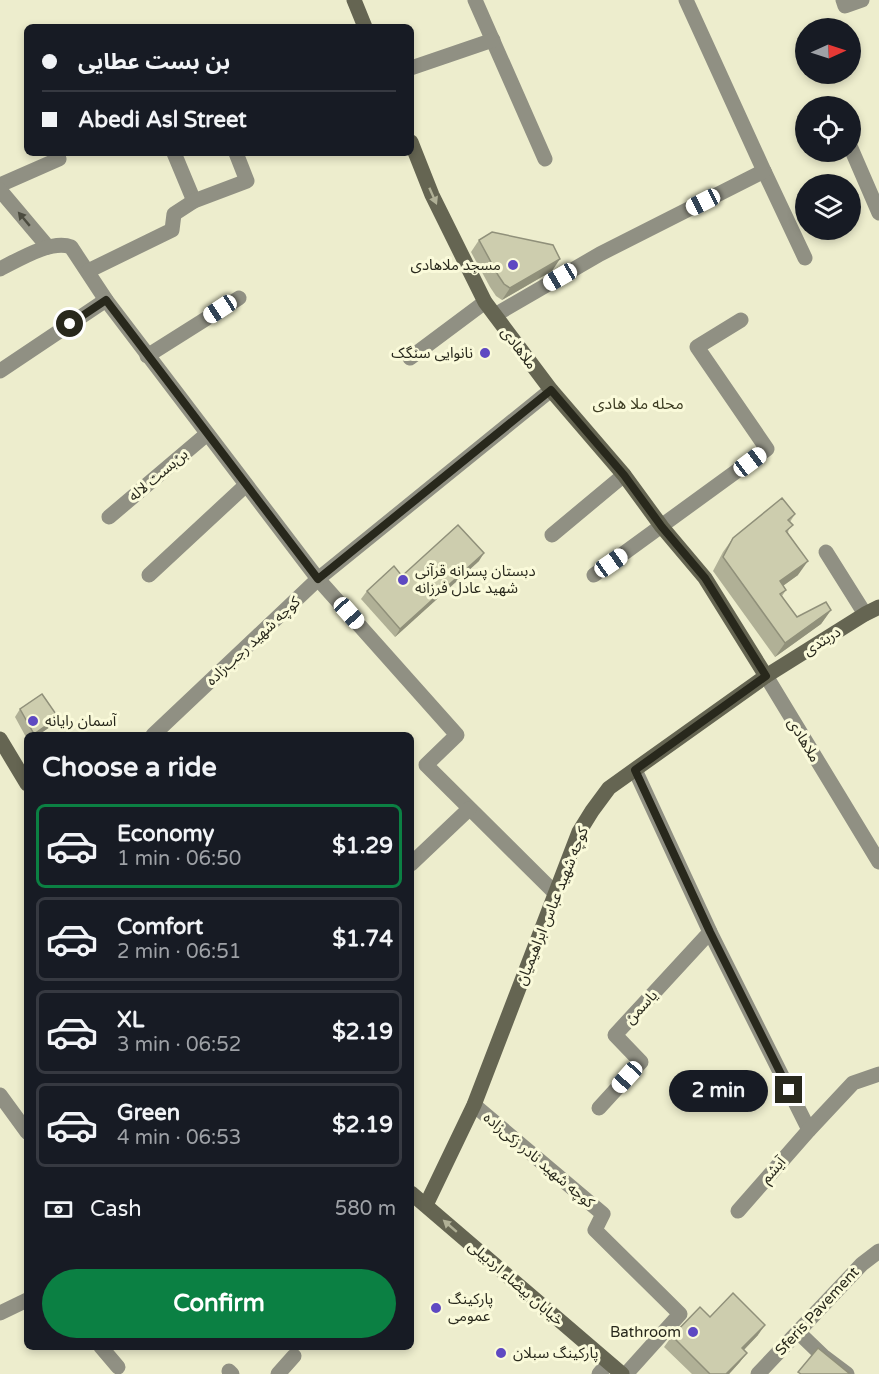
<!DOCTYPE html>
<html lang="en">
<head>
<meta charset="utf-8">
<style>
  body { margin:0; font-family:"Varela Round","Noto Sans Arabic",sans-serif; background:#20242c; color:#f1f3f6; height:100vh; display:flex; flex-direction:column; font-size:22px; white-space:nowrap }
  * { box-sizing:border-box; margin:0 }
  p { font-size:20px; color:#9ea1a6 }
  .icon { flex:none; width:33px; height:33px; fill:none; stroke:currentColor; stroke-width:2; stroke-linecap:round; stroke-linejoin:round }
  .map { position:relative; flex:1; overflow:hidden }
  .panel { position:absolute; left:24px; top:732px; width:390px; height:618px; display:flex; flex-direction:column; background:#171b24; border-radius:9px; box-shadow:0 3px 9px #0003 }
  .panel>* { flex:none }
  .hud { position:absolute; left:24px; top:24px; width:390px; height:132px; border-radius:9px; box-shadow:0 3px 9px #0003; display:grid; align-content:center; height:132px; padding:0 18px; background:#171b24 }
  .needle { width:39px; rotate:87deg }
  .tools { position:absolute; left:795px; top:18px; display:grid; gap:12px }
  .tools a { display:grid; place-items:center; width:66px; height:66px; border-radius:50%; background:#171b24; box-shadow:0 3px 9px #0003; font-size:30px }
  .end { position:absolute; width:27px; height:27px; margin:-14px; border:8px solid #28281c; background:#fff; box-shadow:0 0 0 3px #fff }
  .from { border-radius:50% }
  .bubble { position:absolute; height:42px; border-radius:21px; background:#171b24; box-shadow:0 3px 9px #0003; font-size:20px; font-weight:700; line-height:42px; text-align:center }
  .car { position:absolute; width:18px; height:36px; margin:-18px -9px; border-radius:8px; box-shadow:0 0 4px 2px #0007; background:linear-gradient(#fff 24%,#345 0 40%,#fff 0 76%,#345 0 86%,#fff 0) }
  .hud b { display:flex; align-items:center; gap:21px; height:57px; font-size:22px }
  .hud b+b { border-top:2px solid #363941 }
  .hud i { width:15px; height:15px; background:#f1f3f6 }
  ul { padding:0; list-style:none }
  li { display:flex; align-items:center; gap:18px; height:84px; margin:0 12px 9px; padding:0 6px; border:3px solid #363941; border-radius:9px }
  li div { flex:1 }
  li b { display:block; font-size:22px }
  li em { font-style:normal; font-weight:700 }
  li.on { border-color:#0b8043 }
  li>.icon { width:54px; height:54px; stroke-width:1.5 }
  h2 { padding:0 18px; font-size:27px; line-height:72px }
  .pay { display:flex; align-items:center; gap:15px; height:66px; padding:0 18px; font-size:22px }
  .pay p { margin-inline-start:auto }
  .primary-button { display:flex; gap:12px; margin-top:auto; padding:12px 18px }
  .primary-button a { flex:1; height:69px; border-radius:36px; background:#0b8043; color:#fff; font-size:24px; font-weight:700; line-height:69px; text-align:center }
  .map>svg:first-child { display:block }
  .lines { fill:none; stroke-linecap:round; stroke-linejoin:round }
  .street { stroke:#909083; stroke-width:15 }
  .secondary { stroke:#656552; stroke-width:15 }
  .wall { fill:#b0b096 }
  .shaded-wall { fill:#90907a }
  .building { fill:#cdcdae; stroke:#90907a; stroke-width:1.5 }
  .oneway { fill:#b0b096 }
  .oneway2 { fill:#4c4c40 }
  .route { stroke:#28281c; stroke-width:8 }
  .poi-dot { fill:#5e49c2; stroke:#fafada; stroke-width:2 }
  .labels { text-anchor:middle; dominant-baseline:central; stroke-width:6; stroke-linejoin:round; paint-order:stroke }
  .poi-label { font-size:15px; fill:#28281c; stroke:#fafada; text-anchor:start }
  .street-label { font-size:15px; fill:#28281c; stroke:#fafada }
  .neighbourhood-label { font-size:16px; fill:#3e3d23; stroke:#fafada }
</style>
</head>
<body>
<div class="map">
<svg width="879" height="1374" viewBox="0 0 879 1374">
  <rect width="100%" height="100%" fill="#ededcd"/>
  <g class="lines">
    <g class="street">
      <path d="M475 0 545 159"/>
      <path d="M843 0 845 6 862 0"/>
      <path d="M411 68 493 40"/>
      <path d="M850 146 879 213"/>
      <path d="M174 153 194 201"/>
      <path d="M764 171 805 258"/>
      <path d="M0 185 59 159"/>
      <path d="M0 190 48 247"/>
      <path d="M0 269C18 260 52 239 71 247L106 300 318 579 457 735 426 765 555 893"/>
      <path d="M88 271 172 230 174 214 194 201 247 181 236 153"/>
      <path d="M495 315 600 254 764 171 686 0"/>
      <path d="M147 356 239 298"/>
      <path d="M410 358 485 302"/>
      <path d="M0 371 106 300"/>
      <path d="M109 517 207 434"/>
      <path d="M552 535 624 475"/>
      <path d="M826 552 865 614"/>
      <path d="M149 575 246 485"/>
      <path d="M594 575 767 449 697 347 741 320"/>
      <path d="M766 676 879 862"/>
      <path d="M153 735 318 579 551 390"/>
      <path d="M635 770 710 932 809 1130"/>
      <path d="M411 864 469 809"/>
      <path d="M0 1095 27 1132"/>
      <path d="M474 1105 603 1214 595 1230 680 1314 626 1374"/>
      <path d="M599 1108 641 1062 615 1035 710 932"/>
      <path d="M738 1211 809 1130 853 1083 879 1074"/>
      <path d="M0 1313 27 1300"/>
      <path d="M798 1332 823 1356 847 1374"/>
      <path d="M101 1347 118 1367"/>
      <path d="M229 1371 232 1374"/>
      <path d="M278 1374 294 1356"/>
      <path d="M599 1374 608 1363"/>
      <path d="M758 1374 862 1264 879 1251"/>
    </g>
    <g class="secondary">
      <path d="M354 0 365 27"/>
      <path d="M411 142 432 195 485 302 551 390 624 475 662 527 705 578 766 676"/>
      <path d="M0 739 27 784"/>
      <path d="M411 1193 622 1374"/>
      <path d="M426 1205 474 1105 579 832 592 811 609 788 766 676 865 614 879 607"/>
    </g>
  </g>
  <g class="wall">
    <path d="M479 240 552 271 502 300 496 296 490 287 471 252Z"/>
    <path d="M795 514 790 522 788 533 798 575 783 586 786 590 782 596 797 617 831 610 821 624 775 657 713 571 723 552 733 538Z"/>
    <path d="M479 561 395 637 361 599 367 591 402 576Z"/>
    <path d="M20 709 53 725 38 735H27V739L15 717Z"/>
    <path d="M710 1317 758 1335 744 1350 747 1353 739 1363 729 1374H692L664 1347 672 1336Z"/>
  </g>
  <g class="shaded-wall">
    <path d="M560 259 552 271 502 300 510 288Z"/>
    <path d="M484 553 479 561 395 637 400 629Z"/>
    <path d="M808 561 798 575 770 595 780 581Z"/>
    <path d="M831 610 821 624 775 657 785 643Z"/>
    <path d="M58 717 53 725 38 735H33Z"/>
    <path d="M765 1325 758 1335 735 1359 742 1348Z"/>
    <path d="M747 1353 739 1363 729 1374H726Z"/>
  </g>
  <g class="building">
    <path d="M492 232 553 245 560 259 510 288 504 284 498 275 479 240Z"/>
    <path d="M782 498 795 514 788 520 793 525 786 531 808 561 780 581 786 590 780 594 797 617 826 602 831 610 785 643 723 557 733 538Z"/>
    <path d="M458 525 484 553 400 629 367 591 394 566 402 576Z"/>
    <path d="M42 694 58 717 34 734 20 709Z"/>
    <path d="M733 1293 765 1325 742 1348 747 1353 726 1374H710L672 1336 700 1307 710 1317Z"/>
    <path d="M818 1348 850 1374H801L798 1372Z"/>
  </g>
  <defs><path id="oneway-solid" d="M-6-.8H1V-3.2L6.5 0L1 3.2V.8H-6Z" transform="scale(1.5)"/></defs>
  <g class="oneway">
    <use href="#oneway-solid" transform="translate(433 196) rotate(66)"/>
    <use href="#oneway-solid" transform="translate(450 1226) rotate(-139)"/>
  </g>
  <use class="oneway2" href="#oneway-solid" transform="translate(24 219) rotate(-130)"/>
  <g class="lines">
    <path class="route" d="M70 324 106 300 318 579 551 390 624 475 662 527 705 578 766 676 635 770 710 932 789 1090"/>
  </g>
  <g class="poi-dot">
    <circle cx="513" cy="265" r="6"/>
    <circle cx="485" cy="353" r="6"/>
    <circle cx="403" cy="580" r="6"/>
    <circle cx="33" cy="721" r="6"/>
    <circle cx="436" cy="1308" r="6"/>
    <circle cx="693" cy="1332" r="6"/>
    <circle cx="501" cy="1353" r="6"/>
  </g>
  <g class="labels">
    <g class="poi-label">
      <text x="501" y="265" text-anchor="end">مسجد ملاهادی</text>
      <text x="473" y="353" text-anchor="end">نانوایی سنگک</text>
      <text x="415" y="571">دبستان پسرانه قرآنی<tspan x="415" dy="17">شهید عادل فرزانه</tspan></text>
      <text x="45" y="721">آسمان رایانه</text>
      <text x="448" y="1299">پارکینگ<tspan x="448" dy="17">عمومی</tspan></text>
      <text x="681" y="1332" text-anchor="end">Bathroom</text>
      <text x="513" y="1353">پارکینگ سبلان</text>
    </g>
    <g class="street-label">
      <text transform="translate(519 348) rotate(53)">ملاهادی</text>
      <text transform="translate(158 475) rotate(-40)">بن‌بست لاله</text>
      <text transform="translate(253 641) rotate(-43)">کوچه شهید رجب‌زاده</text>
      <text transform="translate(822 641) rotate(-32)">دربندی</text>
      <text transform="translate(804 740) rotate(59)">ملاهادی</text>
      <text transform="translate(552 906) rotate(-68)">کوچه شهید عباس ابراهیمیان</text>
      <text transform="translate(641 1007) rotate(-47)">یاسمن</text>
      <text transform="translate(539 1160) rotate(40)">کوچه شهید نادر زکی‌زاده</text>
      <text transform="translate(773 1170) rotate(-49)">آیشم</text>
      <text transform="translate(516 1283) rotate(41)">خیابان بیضاء اردبیلی</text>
      <text transform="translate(817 1311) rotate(-47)">Sferis Pavement</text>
    </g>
    <g class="neighbourhood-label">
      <text x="638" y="404">محله ملا هادی</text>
    </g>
  </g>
</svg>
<div class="tools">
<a><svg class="needle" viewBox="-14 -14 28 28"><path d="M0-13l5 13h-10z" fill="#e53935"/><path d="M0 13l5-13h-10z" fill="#9ea1a6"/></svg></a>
<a><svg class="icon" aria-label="locate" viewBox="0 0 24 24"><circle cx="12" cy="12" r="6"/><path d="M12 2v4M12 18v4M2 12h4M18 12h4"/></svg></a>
<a><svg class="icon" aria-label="layers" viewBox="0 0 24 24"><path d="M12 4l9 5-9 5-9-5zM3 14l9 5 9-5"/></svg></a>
</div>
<i class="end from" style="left:70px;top:324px"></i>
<i class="end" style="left:789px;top:1090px"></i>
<div class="bubble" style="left:669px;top:1070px;width:99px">2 min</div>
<i class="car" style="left:703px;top:202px;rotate:243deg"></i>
<i class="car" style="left:560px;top:277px;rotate:240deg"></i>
<i class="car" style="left:220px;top:309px;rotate:237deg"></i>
<i class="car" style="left:750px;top:462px;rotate:53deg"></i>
<i class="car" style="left:611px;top:563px;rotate:55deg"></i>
<i class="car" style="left:349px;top:613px;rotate:138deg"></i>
<i class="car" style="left:627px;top:1077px;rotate:222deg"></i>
<div class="hud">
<b><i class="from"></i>بن بست عطایی</b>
<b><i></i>Abedi Asl Street</b>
</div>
<section class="panel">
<h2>Choose a ride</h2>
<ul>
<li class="on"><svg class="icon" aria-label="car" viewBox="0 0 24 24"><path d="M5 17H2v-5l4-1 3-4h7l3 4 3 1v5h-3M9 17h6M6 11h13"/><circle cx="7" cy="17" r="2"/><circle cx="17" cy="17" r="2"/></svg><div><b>Economy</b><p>1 min · 06:50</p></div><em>$1.29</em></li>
<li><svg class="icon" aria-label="car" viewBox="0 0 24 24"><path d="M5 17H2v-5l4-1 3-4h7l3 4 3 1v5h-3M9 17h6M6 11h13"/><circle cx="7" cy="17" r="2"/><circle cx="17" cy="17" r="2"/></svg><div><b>Comfort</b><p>2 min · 06:51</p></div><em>$1.74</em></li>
<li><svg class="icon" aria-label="car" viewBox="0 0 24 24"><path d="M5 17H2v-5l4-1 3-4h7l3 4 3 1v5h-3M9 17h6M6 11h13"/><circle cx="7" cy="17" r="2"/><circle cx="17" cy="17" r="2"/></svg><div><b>XL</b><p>3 min · 06:52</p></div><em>$2.19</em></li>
<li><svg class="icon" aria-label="car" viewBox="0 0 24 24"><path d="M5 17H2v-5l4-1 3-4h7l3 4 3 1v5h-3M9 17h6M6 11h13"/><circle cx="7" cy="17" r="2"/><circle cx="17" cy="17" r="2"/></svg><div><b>Green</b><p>4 min · 06:53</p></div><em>$2.19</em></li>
</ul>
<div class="pay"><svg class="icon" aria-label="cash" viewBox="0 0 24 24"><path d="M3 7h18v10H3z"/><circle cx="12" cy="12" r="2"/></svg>Cash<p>580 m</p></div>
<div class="primary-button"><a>Confirm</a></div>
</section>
</div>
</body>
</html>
